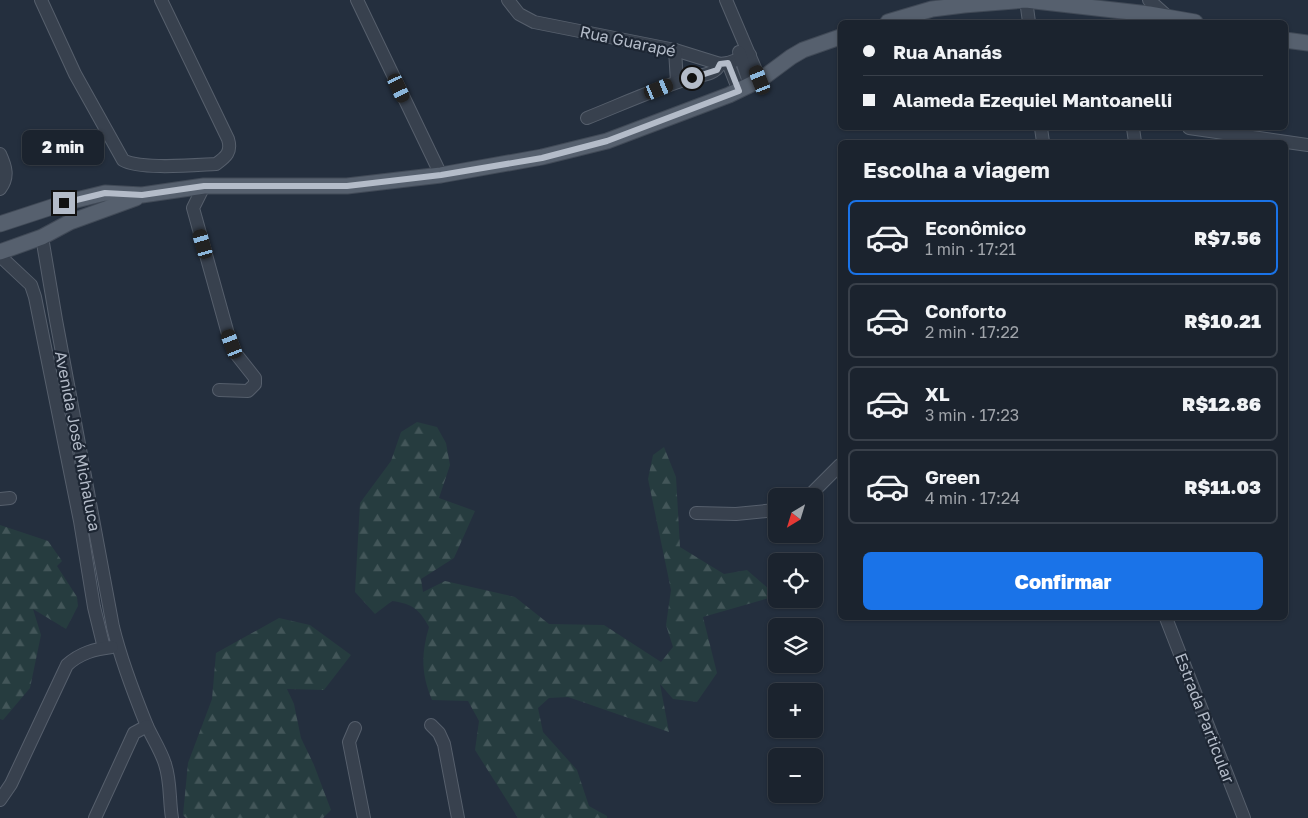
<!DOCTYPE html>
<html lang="pt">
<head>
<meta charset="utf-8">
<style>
  body { margin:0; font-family:"Golos Text",sans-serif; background:#282f3a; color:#f1f3f6; height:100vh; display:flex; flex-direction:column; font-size:19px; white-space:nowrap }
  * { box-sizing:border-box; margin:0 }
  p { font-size:16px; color:#a0a4aa }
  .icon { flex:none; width:28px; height:28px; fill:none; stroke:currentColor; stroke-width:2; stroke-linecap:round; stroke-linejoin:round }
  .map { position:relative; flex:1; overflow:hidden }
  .drawer { position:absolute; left:838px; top:140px; width:450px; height:480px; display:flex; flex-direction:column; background:#1b232e; border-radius:8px; box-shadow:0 1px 4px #0004,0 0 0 1px #39404a }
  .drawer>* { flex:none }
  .top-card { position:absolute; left:838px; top:20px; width:450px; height:110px; border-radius:8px; box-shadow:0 1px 4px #0004,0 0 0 1px #39404a; display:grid; align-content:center; height:110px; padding:0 25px; background:#1b232e }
  .needle { width:32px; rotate:218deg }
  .buttons { position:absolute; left:768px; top:488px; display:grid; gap:10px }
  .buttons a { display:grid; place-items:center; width:55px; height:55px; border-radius:8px; background:#1b232e; box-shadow:0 1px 4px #0004,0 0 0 1px #39404a; font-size:25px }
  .end { position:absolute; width:22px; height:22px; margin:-11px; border:6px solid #b4bcc9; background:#111; box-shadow:0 0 0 2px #111 }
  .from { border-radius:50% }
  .bubble { position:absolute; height:35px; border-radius:8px; background:#1b232e; box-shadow:0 1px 4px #0004,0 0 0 1px #39404a; font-size:16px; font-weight:800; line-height:35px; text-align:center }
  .car { position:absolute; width:15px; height:30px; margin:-15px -8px; border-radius:6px; box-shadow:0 0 4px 1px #0007; background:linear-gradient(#222 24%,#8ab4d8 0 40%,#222 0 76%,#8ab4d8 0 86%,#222 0) }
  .top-card b { display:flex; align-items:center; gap:18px; height:48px; font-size:19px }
  .top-card b+b { border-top:1px solid #39404a }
  .top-card i { width:12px; height:12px; background:#f1f3f6 }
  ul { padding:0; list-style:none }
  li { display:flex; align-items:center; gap:15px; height:75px; margin:0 10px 8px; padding:0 15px; border:2px solid #39404a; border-radius:8px }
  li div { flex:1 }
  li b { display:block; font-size:19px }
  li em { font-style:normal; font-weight:800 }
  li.selected { border-color:#1a73e8 }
  li>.icon { width:45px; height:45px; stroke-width:1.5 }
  h2 { padding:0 25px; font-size:22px; line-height:60px }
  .action { display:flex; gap:10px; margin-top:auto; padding:10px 25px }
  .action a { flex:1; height:58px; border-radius:8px; background:#1a73e8; color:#fff; font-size:20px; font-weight:800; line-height:58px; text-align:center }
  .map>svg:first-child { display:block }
  .forest { fill:url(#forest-firs) }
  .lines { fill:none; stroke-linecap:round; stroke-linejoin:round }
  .minor-casing { stroke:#565f6c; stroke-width:14 }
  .major-casing { stroke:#414a57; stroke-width:17 }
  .minor { stroke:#38414e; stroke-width:12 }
  .major { stroke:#56606e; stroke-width:15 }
  .route { stroke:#b4bcc9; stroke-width:6 }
  .labels { text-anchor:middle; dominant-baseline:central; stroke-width:4.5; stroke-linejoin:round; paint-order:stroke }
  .street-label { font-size:16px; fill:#b4bcc9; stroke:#1d2633 }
</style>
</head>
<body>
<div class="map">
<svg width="1308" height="818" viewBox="0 0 1308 818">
  <defs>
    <pattern id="forest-firs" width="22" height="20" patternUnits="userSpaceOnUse" patternTransform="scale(1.25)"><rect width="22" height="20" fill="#263c3f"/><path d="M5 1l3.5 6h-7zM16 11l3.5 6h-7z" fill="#435659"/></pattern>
  </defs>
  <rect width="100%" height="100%" fill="#242f3e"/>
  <g class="forest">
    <path d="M417 422 437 427 446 443 450 465 439 498 475 511 454 558 421 579 423 592 445 581 515 597 549 624 604 625 661 662 673 647 666 625 671 590 648 479 653 455 664 447 676 477 680 547 724 574 747 570 776 595V596L703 617 717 673 697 702 673 699 660 684 669 732 568 697 549 698 538 708 543 732 577 770 589 806 607 816V818H518L475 750 479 721 468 701 432 700C421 674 421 654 429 627 419 609 413 604 392 601L375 614 355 592 360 503 391 461 401 432Z"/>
    <path d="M0 525 48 541 62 561 57 566 77 597 78 606 66 629 33 609 41 635 30 688 3 720 0 719Z"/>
    <path d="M279 618 310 625 351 655 324 690 287 689 294 704 301 738 314 765 331 810 323 818H186L183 815 188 763 212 699 216 653Z"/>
  </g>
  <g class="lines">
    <defs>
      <g id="minor">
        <path d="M41 0 75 74 123 160C140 170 195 165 216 164 226 157 232 152 228 139L161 0"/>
        <path d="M357 0 441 175"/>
        <path d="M508 0 519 14 534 22 675 50 720 64 728 63 750 55"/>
        <path d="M726 0 760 80"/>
        <path d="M1026 0 1029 22"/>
        <path d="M1149 0 1168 17"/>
        <path d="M675 50 677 82"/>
        <path d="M739 52 750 85"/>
        <path d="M728 63 739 91"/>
        <path d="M587 118C622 104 657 88 693 77 703 75 716 74 720 64"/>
        <path d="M1041 128 1043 142"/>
        <path d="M1133 128 1135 142"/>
        <path d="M1189 128 1308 145"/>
        <path d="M0 154C6 167 9 177 0 189"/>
        <path d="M204 186 193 208 228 334 236 354 255 378V384L248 391 219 390"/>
        <path d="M42 237 56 320 113 627C121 660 134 694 147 726 153 739 161 751 165 764 171 782 169 800 172 818"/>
        <path d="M0 256 31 285 35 297 80 521 94 607 104 648"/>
        <path d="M809 496 840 465"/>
        <path d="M0 499 10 498"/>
        <path d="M696 513 736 514 776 510"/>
        <path d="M1166 618 1244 818"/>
        <path d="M431 725 439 733 444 744 458 818"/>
        <path d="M355 728 349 742 364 818"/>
        <path d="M0 800 11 784 67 665C80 653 95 649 112 647"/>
        <path d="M95 818 134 733 147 726"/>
      </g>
      <g id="major">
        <path d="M888 22 932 9 964 5 1026 0 1149 14 1195 22"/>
        <path d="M1285 40 1308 43"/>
        <path d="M0 224 64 203 105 193 142 195 204 186H347L441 175 542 157 607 141 729 95 760 80 791 57 803 50 840 37"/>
        <path d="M0 252 42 237 70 222 136 198"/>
      </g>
    </defs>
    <use href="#minor" class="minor-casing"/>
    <use href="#major" class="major-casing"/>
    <use href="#minor" class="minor"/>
    <use href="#major" class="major"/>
  </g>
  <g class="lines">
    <path class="route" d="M64 203 105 193 142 195 204 186H347L441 175 542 158 607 141 739 91 728 63 720 64 717 70 692 78"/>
  </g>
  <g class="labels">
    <g class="street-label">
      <text transform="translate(628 41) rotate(12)">Rua Guarapé</text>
      <text transform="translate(78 441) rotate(79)">Avenida José Michaluca</text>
      <text transform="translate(1205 718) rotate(69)">Estrada Particular</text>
    </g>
  </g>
</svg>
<div class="buttons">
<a><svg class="needle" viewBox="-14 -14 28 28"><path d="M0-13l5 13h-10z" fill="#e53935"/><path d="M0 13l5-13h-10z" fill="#a0a4aa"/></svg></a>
<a><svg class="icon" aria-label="locate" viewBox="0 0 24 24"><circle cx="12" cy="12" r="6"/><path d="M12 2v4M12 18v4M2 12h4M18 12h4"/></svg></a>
<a><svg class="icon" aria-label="layers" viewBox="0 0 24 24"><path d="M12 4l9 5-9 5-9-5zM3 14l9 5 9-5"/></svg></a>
<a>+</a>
<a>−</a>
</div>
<i class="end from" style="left:692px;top:78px"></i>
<i class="end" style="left:64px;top:203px"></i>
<div class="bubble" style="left:22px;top:130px;width:82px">2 min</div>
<i class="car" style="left:760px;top:80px;rotate:338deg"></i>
<i class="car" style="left:399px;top:88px;rotate:155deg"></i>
<i class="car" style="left:659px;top:89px;rotate:68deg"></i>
<i class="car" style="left:203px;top:244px;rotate:344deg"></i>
<i class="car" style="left:232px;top:344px;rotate:339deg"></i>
<div class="top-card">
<b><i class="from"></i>Rua Ananás</b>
<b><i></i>Alameda Ezequiel Mantoanelli</b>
</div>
<section class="drawer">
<h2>Escolha a viagem</h2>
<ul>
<li class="selected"><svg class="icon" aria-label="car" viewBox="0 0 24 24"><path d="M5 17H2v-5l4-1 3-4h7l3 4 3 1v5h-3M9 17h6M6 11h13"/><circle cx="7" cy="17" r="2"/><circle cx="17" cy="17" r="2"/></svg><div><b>Econômico</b><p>1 min · 17:21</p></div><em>R$7.56</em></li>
<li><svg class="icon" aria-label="car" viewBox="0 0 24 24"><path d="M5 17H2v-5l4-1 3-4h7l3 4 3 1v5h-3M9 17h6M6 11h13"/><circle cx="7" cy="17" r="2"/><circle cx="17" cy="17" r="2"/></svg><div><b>Conforto</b><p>2 min · 17:22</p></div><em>R$10.21</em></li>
<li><svg class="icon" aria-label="car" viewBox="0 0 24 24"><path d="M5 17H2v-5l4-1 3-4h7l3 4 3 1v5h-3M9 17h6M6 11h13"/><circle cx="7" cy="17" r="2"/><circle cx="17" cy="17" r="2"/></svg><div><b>XL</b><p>3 min · 17:23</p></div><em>R$12.86</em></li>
<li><svg class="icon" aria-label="car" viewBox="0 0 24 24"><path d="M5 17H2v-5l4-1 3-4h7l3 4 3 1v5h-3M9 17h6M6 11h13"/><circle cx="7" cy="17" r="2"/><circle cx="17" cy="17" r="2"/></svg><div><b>Green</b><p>4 min · 17:24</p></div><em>R$11.03</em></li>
</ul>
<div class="action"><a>Confirmar</a></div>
</section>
</div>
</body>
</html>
